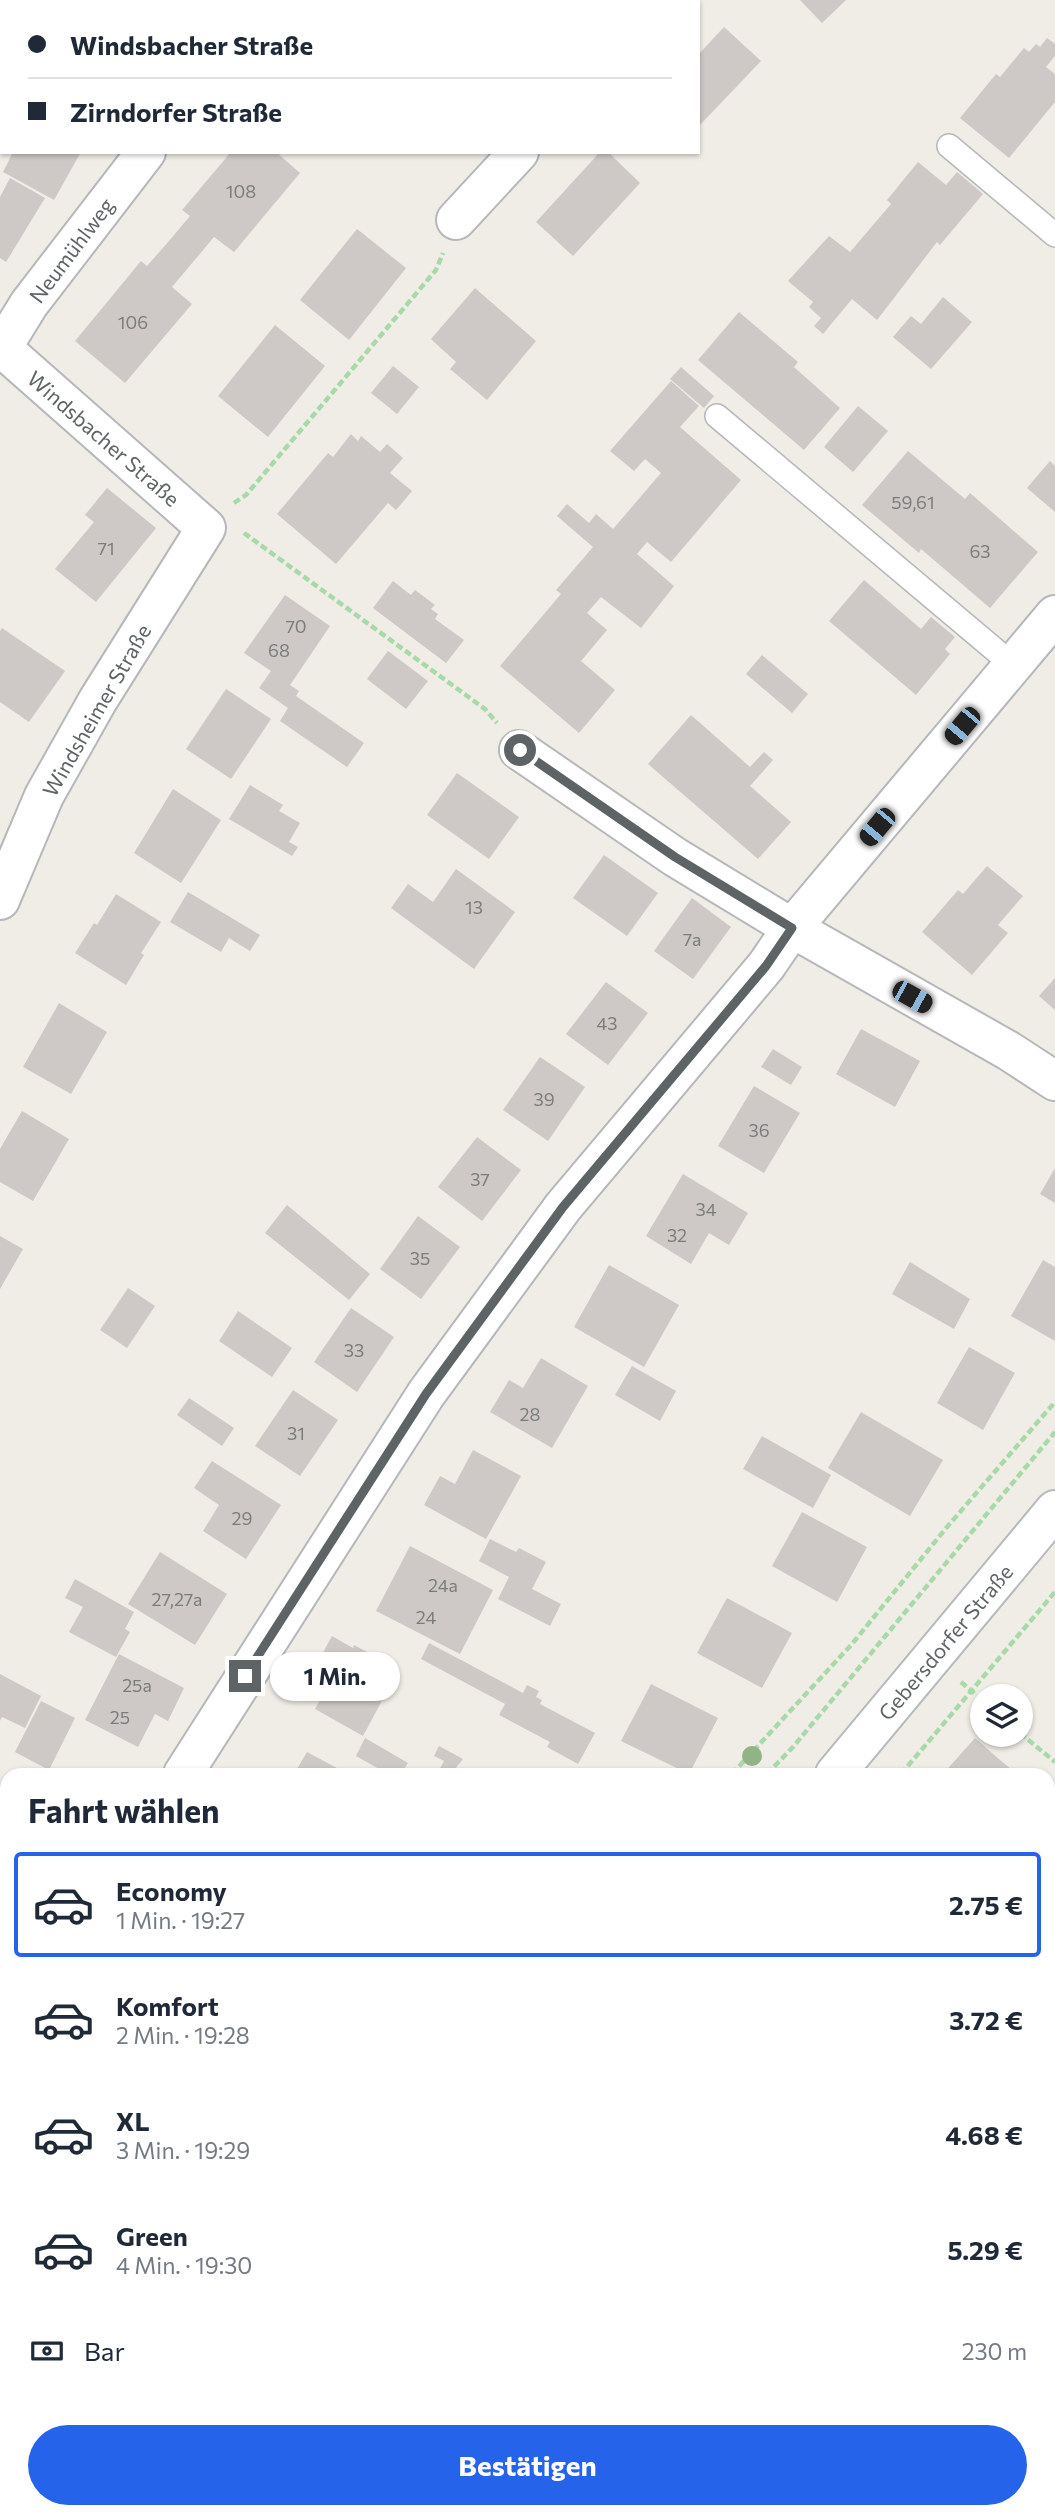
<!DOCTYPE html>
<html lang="de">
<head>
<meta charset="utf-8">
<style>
  body { margin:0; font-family:Commissioner,sans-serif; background:#f2f2f3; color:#1f2937; height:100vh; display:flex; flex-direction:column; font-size:26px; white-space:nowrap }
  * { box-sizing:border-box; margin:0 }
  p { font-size:23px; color:#747a83 }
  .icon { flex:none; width:38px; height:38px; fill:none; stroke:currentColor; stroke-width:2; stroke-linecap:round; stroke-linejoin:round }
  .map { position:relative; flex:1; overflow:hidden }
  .panel { position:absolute; left:0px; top:1768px; width:1055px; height:751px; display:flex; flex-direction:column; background:#fff; border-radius:21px 21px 0 0; box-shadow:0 2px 5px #0004 }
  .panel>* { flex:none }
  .banner { position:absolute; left:0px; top:0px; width:700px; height:154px; box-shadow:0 2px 5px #0004; display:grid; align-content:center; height:154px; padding:0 28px; background:#fff }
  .fabs { position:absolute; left:970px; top:1684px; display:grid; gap:14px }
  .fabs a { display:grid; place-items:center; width:63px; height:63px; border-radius:50%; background:#fff; box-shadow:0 2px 5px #0004; font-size:35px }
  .end { position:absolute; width:32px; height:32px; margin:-16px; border:9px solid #5e6466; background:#fff; box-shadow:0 0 0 4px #fff }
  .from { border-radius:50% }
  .bubble { position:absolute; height:49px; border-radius:24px; background:#fff; box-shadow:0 2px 5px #0004; font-size:23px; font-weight:700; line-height:49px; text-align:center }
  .car { position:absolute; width:21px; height:42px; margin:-21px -10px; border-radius:9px; box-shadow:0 0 5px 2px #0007; background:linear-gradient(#222 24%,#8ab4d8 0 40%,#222 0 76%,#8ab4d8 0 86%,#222 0) }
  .banner b { display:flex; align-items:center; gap:24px; height:66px; font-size:26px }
  .banner b+b { border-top:2px solid #e0e1e3 }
  .banner i { width:18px; height:18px; background:#1f2937 }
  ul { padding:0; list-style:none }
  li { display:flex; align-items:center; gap:21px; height:105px; margin:0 14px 10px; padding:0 14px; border:4px solid transparent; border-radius:7px }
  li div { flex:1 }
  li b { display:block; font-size:26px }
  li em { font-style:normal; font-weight:700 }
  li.on { border-color:#2563eb }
  li>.icon { width:63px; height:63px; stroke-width:1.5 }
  h2 { padding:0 28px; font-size:32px; line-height:84px }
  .pay { display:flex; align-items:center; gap:18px; height:77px; padding:0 28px; font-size:26px }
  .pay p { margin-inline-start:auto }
  .action { display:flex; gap:14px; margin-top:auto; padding:14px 28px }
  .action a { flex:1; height:80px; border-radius:42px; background:#2563eb; color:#fff; font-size:28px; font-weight:700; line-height:80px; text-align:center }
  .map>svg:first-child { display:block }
  .building { fill:#cec9c6 }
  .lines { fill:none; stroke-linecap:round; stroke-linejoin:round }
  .service-casing { stroke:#b4b8bb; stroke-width:26 }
  .minor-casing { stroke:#b4b8bb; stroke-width:42 }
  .secondary-casing { stroke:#b5babd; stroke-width:42 }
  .path { stroke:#a7d9a9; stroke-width:4.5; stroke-dasharray:7 3.5; stroke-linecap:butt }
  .service { stroke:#fff; stroke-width:23 }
  .minor { stroke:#fff; stroke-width:38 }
  .secondary { stroke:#fff; stroke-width:38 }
  .tree { fill:#91b385 }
  .route { stroke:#5e6466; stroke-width:9 }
  .labels { text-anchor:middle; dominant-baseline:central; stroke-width:5; stroke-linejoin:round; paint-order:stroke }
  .number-label { font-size:18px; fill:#7a7d7e }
  .street-label { font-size:21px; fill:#5e6466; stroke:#fff }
</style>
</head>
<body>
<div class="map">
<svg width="1055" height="2518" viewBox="0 0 1055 2518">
  <rect width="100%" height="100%" fill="#f0ece6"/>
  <g class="building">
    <path d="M800 0H846L822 23Z"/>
    <path d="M724 27 761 61 698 127V55Z"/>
    <path d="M1047 38 1055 44V56L1046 67 1055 74V102L1009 158 960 118 996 74 1000 77 1024 48 1029 52 1036 44 1040 47Z"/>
    <path d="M13 152H81L54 200 3 172Z"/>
    <path d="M231 152H276L300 173 234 252 214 237 204 249 172 287 192 304 125 383 75 341 141 261 147 266 169 241 190 216 182 210Z"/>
    <path d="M600 152H608L640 183 573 256 536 222Z"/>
    <path d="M918 162 946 185 957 172 983 194 940 245 937 242 877 320 852 299 823 334 814 326 821 318 809 307 813 302 788 281 829 236 850 252 891 204 887 200Z"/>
    <path d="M10 178 45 198 6 262 0 258V197Z"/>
    <path d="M357 229 406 268 349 340 300 300Z"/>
    <path d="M475 288 536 341 487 400 450 369 456 362 431 339Z"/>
    <path d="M943 297 972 322 931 369 893 337 911 316 921 324Z"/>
    <path d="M739 312 798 362 794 367 840 408 804 450 698 360Z"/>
    <path d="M275 325 325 366 268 437 218 396Z"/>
    <path d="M393 366 419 387 397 414 371 393Z"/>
    <path d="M681 367 714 396 704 408 670 379Z"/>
    <path d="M671 381 699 406 680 427 741 480 671 562 647 542 637 554 674 586 641 628 601 597 587 613 607 630 581 661 615 690 579 733 500 666 561 594 556 590 593 547 557 516 567 504 589 523 596 514 613 529 661 473 645 459 634 471 610 451Z"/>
    <path d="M858 406 888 431 853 472 824 447Z"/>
    <path d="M351 434 358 441 361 436 380 452 387 444 403 458 390 473 412 491 396 510 388 503 336 564 277 514 328 453 333 457Z"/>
    <path d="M908 451 965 499 970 493 1038 552 990 608 921 549 919 553 862 505Z"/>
    <path d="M1050 461 1055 466V512L1027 488Z"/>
    <path d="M107 488 156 528 96 602 55 569 94 522 85 515Z"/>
    <path d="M864 580 921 629 931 617 955 637 945 649 950 654 916 695 829 621Z"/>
    <path d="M393 581 411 595 415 590 435 605 431 609 438 614 435 619 464 640 446 663 373 608Z"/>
    <path d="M285 595 330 626 290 685 299 691 296 696 364 743 347 767 280 721 288 708 259 688 271 671 244 653Z"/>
    <path d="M2 628 65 671 29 722 0 702V631Z"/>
    <path d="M388 651 428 681 406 709 367 679Z"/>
    <path d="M762 655 808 694 792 713 746 674Z"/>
    <path d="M226 689 271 719 231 779 186 749Z"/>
    <path d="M691 715 750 767 764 752 773 760 750 786 791 822 758 859 648 764Z"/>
    <path d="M457 773 519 817 489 859 427 815Z"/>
    <path d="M250 785 283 805 279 811 300 823 289 842 298 847 292 856 229 819Z"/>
    <path d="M173 789 221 820 181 883 134 853Z"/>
    <path d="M604 855 658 893 627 936 573 898Z"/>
    <path d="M987 866 1023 896 998 925 1008 933 972 975 922 932 958 890 963 894Z"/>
    <path d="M456 869 515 912 474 969 391 908 408 884 433 902Z"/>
    <path d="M188 892 260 935 250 951 229 938 221 952 170 922Z"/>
    <path d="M116 894 161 922 141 953 144 955 126 985 75 953 94 923 97 925Z"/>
    <path d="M692 898 731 927 693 979 654 951Z"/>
    <path d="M1055 978V1010L1039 996Z"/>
    <path d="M606 982 648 1013 608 1065 566 1034Z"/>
    <path d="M59 1003 107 1032 71 1094 23 1067Z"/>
    <path d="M861 1029 920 1061 895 1107 836 1074Z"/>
    <path d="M773 1049 802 1067 791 1085 761 1067Z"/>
    <path d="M540 1057 585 1087 548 1141 503 1110Z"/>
    <path d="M754 1086 800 1113 764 1173 718 1146Z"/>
    <path d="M22 1111 69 1139 33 1201 0 1182V1149Z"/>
    <path d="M477 1137 521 1170 482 1221 438 1187Z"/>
    <path d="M1055 1168V1203L1040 1194Z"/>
    <path d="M683 1174 748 1213 729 1245 709 1233 691 1264 646 1236Z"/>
    <path d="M287 1205 370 1274 349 1300 265 1233Z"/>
    <path d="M418 1216 460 1247 421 1299 380 1269Z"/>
    <path d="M0 1236 23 1249 0 1289Z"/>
    <path d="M1043 1260 1055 1267V1341L1011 1316Z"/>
    <path d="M910 1262 970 1299 954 1329 892 1294Z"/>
    <path d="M609 1265 679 1305 644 1367 574 1327Z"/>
    <path d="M128 1288 155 1306 127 1348 100 1330Z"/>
    <path d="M351 1308 394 1337 357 1392 314 1362Z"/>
    <path d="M238 1311 292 1348 272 1377 219 1341Z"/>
    <path d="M969 1347 1015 1373 983 1430 937 1403Z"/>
    <path d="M541 1358 588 1386 552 1448 490 1412 509 1380 523 1388Z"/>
    <path d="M632 1366 676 1391 660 1421 615 1395Z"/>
    <path d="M293 1390 338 1420 300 1476 255 1446Z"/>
    <path d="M189 1398 234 1428 222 1446 177 1415Z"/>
    <path d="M861 1412 943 1460 910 1516 828 1468Z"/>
    <path d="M762 1436 831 1475 813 1508 743 1469Z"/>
    <path d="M473 1450 521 1476 486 1539 424 1505 440 1476 455 1484Z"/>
    <path d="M212 1461 281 1505 246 1559 203 1531 219 1505 194 1488Z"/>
    <path d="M802 1512 867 1547 837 1602 772 1566Z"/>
    <path d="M490 1539 516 1552 519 1548 546 1562 532 1589 561 1604 550 1626 498 1599 509 1577 479 1561Z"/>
    <path d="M410 1546 493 1590 460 1654 376 1611Z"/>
    <path d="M160 1552 227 1594 195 1645 128 1604Z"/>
    <path d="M75 1579 134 1612 125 1629 130 1632 116 1657 69 1632 83 1607 65 1598Z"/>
    <path d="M727 1598 792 1633 762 1688 697 1653Z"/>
    <path d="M332 1636 353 1648 354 1645 399 1669 363 1736 315 1709 333 1676 315 1667Z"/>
    <path d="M429 1643 523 1693 527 1685 539 1691 536 1697 542 1700 540 1704 595 1733 578 1764 547 1747 550 1742 499 1715 505 1704 421 1659Z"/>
    <path d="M119 1654 184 1688 168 1721 155 1714 138 1747 85 1720Z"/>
    <path d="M0 1674 41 1696 25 1728 2 1717 0 1721Z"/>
    <path d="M651 1684 718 1718 689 1774 621 1741Z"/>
    <path d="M41 1701 75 1718 49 1770 15 1752Z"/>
    <path d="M365 1738 408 1763 401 1774H388L356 1756Z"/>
    <path d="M975 1738 1000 1760 1017 1774H943Z"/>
    <path d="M439 1746 463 1759 451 1774H437L444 1761 434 1756Z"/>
    <path d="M307 1752 348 1774H294Z"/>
    <path d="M1055 1800V1877L1048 1872V1801L1052 1804Z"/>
    <path d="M7 2197V2229L0 2223V2206Z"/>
    <path d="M0 2281 7 2284V2314L0 2329Z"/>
    <path d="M1048 2382 1055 2387V2518H1023L1013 2511H1048Z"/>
    <path d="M7 2425V2488L0 2482V2434Z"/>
    <path d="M397 2511H476L470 2518H392Z"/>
    <path d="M811 2511H830L839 2518H807Z"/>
  </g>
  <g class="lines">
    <defs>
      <g id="service">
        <path d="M949 146 1055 235"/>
        <path d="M717 416 1013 665"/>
      </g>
      <g id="minor">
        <path d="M262 2 263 0"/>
        <path d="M675 2 677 0"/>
        <path d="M456 220 519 152"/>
        <path d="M0 351 29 304 146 152"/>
        <path d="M519 750 675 857 792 928 1009 1051 1055 1081"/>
        <path d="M0 900 44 796 98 700 206 528 2 348"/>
        <path d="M183 1774 426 1394 563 1207 766 966 792 928 1055 615"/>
        <path d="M0 1902 7 1906"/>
        <path d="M0 2057 7 2047"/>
        <path d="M915 2511 925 2518"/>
      </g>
      <g id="secondary">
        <path d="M835 1774 1055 1510"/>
        <path d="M207 2518 213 2511"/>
      </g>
    </defs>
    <use href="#service" class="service-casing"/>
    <use href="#minor" class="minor-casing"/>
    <use href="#secondary" class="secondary-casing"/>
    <g class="path">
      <path d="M234 503 246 495 436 270 443 253"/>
      <path d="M244 533 485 709 497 723"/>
      <path d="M961 1682 982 1700"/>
      <path d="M1020 1733 1055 1762"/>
      <path d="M732 1774 852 1644 947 1527 1055 1402"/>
      <path d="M767 1774 793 1747 1055 1432"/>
      <path d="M901 1774 1055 1592"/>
      <path d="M1048 1984 1055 1989"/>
      <path d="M1048 2065 1055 2055"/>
      <path d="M117 2518 123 2511"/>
      <path d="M271 2518 277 2511"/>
      <path d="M479 2518 485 2511"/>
      <path d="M725 2518 730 2511"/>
    </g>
    <use href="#service" class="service"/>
    <use href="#minor" class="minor"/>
    <use href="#secondary" class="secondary"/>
  </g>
  <circle class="tree" cx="752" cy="1756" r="10"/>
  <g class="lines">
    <path class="route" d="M245 1676 426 1394 563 1207 766 966 792 928 675 857 520 750"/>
  </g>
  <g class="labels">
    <g class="number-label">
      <text x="241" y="191">108</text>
      <text x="133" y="322">106</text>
      <text x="913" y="502">59,61</text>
      <text x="106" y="548">71</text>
      <text x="980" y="551">63</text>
      <text x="296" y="626">70</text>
      <text x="279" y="650">68</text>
      <text x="474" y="907">13</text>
      <text x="692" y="939">7a</text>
      <text x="607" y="1023">43</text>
      <text x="544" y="1099">39</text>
      <text x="759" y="1130">36</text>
      <text x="480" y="1179">37</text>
      <text x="706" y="1209">34</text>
      <text x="677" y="1235">32</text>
      <text x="420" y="1258">35</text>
      <text x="354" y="1350">33</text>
      <text x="530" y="1414">28</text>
      <text x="296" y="1433">31</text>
      <text x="242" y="1518">29</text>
      <text x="443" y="1585">24a</text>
      <text x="177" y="1599">27,27a</text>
      <text x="426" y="1617">24</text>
      <text x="137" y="1685">25a</text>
      <text x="120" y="1717">25</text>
    </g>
    <g class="street-label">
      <text transform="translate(71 250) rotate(-53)">Neumühlweg</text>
      <text transform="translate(104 438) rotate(41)">Windsbacher Straße</text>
      <text transform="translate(96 710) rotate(-60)">Windsheimer Straße</text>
      <text transform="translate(945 1642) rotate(-50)">Gebersdorfer Straße</text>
    </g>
  </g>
</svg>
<div class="fabs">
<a><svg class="icon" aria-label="layers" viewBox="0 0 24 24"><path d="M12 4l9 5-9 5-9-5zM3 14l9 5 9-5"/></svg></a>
</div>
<i class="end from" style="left:520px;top:750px"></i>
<i class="end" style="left:245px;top:1676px"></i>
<div class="bubble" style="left:270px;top:1652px;width:130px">1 Min.</div>
<i class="car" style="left:962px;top:726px;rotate:220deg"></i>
<i class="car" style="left:877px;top:827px;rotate:220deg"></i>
<i class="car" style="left:912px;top:997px;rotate:119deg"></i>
<div class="banner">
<b><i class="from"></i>Windsbacher Straße</b>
<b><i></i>Zirndorfer Straße</b>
</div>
<section class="panel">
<h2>Fahrt wählen</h2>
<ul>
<li class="on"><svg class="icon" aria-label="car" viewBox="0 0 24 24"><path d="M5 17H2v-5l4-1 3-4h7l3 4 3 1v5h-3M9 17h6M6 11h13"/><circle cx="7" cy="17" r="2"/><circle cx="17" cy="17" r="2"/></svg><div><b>Economy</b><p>1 Min. · 19:27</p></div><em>2.75 €</em></li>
<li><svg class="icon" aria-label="car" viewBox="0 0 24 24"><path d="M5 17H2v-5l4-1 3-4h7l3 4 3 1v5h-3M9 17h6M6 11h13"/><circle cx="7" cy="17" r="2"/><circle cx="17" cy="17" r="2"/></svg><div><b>Komfort</b><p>2 Min. · 19:28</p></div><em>3.72 €</em></li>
<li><svg class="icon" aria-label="car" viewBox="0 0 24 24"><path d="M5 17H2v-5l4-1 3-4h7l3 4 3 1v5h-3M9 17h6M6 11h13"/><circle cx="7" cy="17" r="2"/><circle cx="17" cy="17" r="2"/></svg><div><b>XL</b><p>3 Min. · 19:29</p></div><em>4.68 €</em></li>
<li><svg class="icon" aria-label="car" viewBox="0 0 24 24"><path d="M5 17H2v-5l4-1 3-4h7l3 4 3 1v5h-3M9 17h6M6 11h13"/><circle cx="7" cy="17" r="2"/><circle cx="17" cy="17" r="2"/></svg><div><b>Green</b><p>4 Min. · 19:30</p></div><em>5.29 €</em></li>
</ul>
<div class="pay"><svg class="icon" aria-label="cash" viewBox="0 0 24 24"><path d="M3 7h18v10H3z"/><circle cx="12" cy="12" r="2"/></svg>Bar<p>230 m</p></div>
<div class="action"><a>Bestätigen</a></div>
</section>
</div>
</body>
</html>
